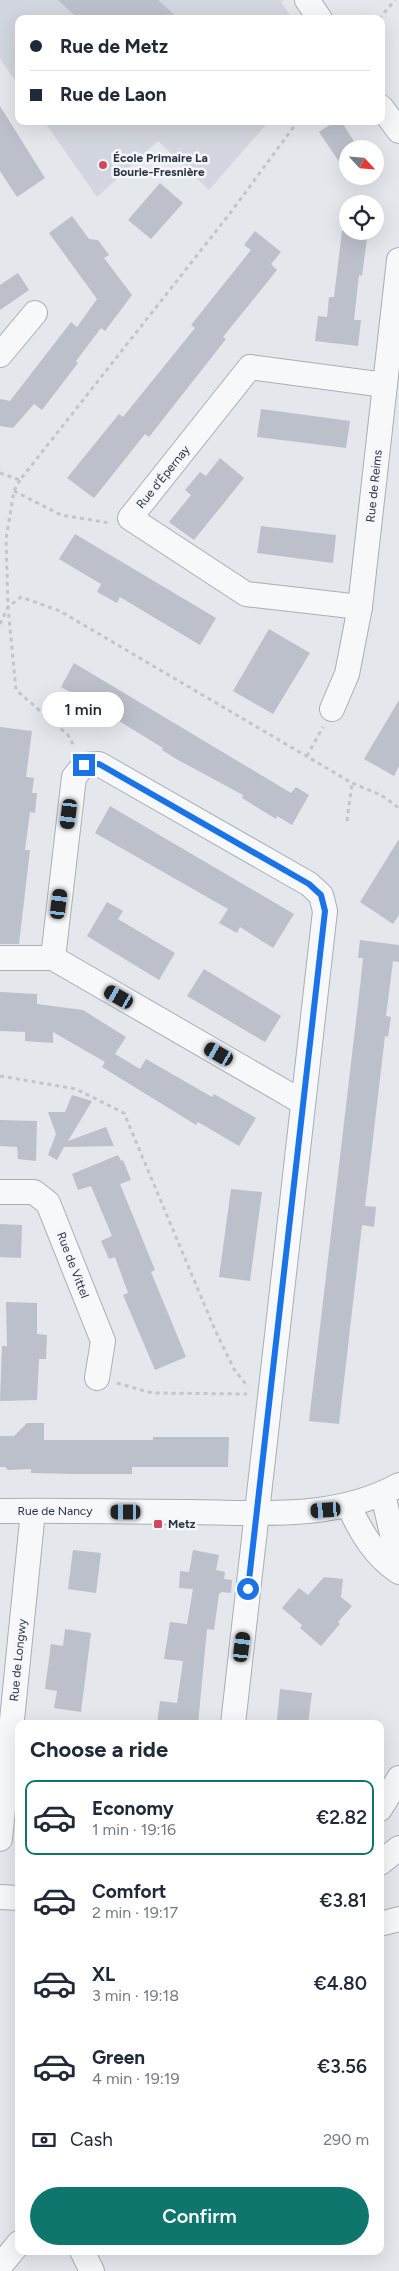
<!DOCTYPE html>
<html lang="en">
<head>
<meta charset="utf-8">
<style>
  body { margin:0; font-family:Figtree,sans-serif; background:#f2f2f3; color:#1f2937; height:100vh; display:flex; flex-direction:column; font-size:19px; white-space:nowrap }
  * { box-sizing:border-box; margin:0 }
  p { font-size:16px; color:#747a83 }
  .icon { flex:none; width:28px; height:28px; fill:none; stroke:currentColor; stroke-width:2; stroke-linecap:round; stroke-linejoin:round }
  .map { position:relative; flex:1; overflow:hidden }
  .sheet { position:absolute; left:15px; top:1720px; width:369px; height:535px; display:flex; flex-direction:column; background:#fff; border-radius:10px; box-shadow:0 5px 20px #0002 }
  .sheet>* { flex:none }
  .hud { position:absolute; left:15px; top:15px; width:370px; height:110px; border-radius:10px; box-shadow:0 5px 20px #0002; display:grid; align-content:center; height:110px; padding:0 15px; background:#fff }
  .needle { width:32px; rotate:116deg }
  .buttons { position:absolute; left:339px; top:140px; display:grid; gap:10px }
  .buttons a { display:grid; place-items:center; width:45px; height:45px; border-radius:50%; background:#fff; box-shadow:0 5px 20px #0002; font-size:25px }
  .end { position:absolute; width:22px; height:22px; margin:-11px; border:6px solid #1a73e8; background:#fff; box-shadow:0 0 0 2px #fff }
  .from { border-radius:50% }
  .bubble { position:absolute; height:35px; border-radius:18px; background:#fff; box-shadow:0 5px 20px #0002; font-size:16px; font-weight:600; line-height:35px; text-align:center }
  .car { position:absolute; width:15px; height:30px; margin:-15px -8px; border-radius:6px; box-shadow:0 0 4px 1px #0007; background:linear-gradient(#222 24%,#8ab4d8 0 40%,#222 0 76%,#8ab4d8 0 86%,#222 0) }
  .hud b { display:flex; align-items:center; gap:18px; height:48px; font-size:19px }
  .hud b+b { border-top:1px solid #e0e1e3 }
  .hud i { width:12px; height:12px; background:#1f2937 }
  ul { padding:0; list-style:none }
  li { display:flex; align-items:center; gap:15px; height:75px; margin:0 10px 8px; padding:0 5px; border:2px solid transparent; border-radius:10px }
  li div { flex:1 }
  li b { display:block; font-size:19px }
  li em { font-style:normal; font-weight:600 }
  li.selected { border-color:#0f766e }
  li>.icon { width:45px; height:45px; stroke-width:1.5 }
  h2 { padding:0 15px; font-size:22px; line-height:60px }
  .pay { display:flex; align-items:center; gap:12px; height:55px; padding:0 15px; font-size:19px }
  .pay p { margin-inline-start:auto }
  .cta { display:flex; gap:10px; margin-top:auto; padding:10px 15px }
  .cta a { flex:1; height:58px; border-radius:30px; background:#0f766e; color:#fff; font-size:20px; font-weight:600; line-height:58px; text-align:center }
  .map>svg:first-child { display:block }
  .built { fill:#d2d6de }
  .building { fill:#bbc0ca }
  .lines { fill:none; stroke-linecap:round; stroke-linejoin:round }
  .minor-casing { stroke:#a9aeb7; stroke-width:26 }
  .path { stroke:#c2c5cb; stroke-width:3; stroke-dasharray:4 4; stroke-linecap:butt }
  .minor { stroke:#f7f8fa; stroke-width:24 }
  .route { stroke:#1a73e8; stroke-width:6 }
  .poi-dot { fill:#d1495b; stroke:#f4f6f9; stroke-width:2 }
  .labels { text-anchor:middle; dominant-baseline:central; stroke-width:5; stroke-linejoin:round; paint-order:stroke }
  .poi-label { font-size:12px; font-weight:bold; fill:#2b3445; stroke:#f4f6f9; text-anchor:start }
  .street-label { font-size:12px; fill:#2b3445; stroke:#f4f6f9 }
</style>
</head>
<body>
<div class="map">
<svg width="399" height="2271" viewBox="0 0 399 2271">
  <rect width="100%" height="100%" fill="#e4e7ec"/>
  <g class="built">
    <path d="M0 0H284L281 2 293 19H19V86L0 59Z"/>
    <path d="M44 121H269L209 190 158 141 97 197Z"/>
  </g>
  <g class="building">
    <path d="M58 0H158L179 19H79Z"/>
    <path d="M0 106 45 178 17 197 0 171Z"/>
    <path d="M336 121H341L359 149H348V175L319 132Z"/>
    <path d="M160 183 183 203 151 239 128 220Z"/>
    <path d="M72 216 89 239 98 240 109 255 104 258 132 295 105 331 101 328 76 361 78 363 42 410 34 404 13 428 0 426V399L10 401 71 322 77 327 97 299 49 233Z"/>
    <path d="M255 231 281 252 271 264 277 270 223 337 226 339 149 437 145 434 94 498 67 478 119 414 123 417 195 328 191 325 251 250 244 245Z"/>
    <path d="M342 231H368L362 276 359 275 354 320H361L358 346 315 341 318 316 327 317 329 297H334Z"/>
    <path d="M18 273 29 290 0 310V285Z"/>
    <path d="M261 409 350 421 346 448 257 437Z"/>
    <path d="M220 458 244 478 194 540 169 522 191 495 185 490 200 472 206 476Z"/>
    <path d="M261 526 336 535 333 563 257 553Z"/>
    <path d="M75 534 216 618 200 645 120 597 117 603 97 592 101 584 59 559Z"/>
    <path d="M269 629 310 653 273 714 233 691Z"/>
    <path d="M74 663 291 793 296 787 309 795 292 825 277 816 276 819 242 798 243 795 178 760 162 750 163 748 119 721 118 724 72 697 74 694 61 687Z"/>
    <path d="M399 700V766L394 776 364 759Z"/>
    <path d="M0 727 32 731 26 777 34 778 32 793H37L35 813 30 812 25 850H30L19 944H0Z"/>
    <path d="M110 806 294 914 273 948 240 927 237 933 219 923 228 909 95 833Z"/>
    <path d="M399 839V915L393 924 360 902Z"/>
    <path d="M107 902 123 911 118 919 175 953 159 980 87 936Z"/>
    <path d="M360 940 399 945V962L393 961 386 1016 391 1017 388 1037 385 1036 365 1206 376 1207 374 1227 362 1225 339 1424 309 1421 361 978 363 958H358Z"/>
    <path d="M204 969 281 1016 265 1042 187 996Z"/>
    <path d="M0 992 37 994V1004L83 1010 126 1037 115 1054 140 1069 146 1059 212 1097 214 1094 256 1118 239 1146 198 1122 196 1125 102 1067 105 1062 53 1032V1043L25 1041V1032L0 1031Z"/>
    <path d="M72 1095 92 1101 68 1141 106 1127 114 1146 64 1147 57 1160 48 1155 56 1134 48 1112H65Z"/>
    <path d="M0 1120 37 1121 36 1161 18 1159 17 1147 0 1146Z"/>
    <path d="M118 1155 121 1161 123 1160 131 1180 120 1184 155 1270 151 1272 186 1357 155 1370 123 1295 128 1293 115 1257 109 1259 101 1241 112 1236 91 1186 78 1190 72 1174Z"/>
    <path d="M231 1189 262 1192 250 1281 219 1277Z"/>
    <path d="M0 1224 22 1225 21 1258 0 1257Z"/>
    <path d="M6 1302 37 1303V1334L47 1335 46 1359H39L37 1400 0 1401 2 1346H7Z"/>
    <path d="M27 1423H44V1440H153V1437H229L228 1467H132V1474H75L31 1473V1469L8 1470 5 1467H0V1436H14Z"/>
    <path d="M73 1550 101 1553 96 1593 68 1589Z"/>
    <path d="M193 1550 219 1555 216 1570 225 1572 224 1579 232 1580 231 1593 222 1592 219 1594 214 1630 207 1629 198 1724H157L160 1701 177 1703 183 1661 164 1659 170 1622 187 1624 193 1589 179 1588 180 1571 189 1572Z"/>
    <path d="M324 1577 343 1579 341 1597 352 1606 338 1622 340 1624 321 1646 300 1628 302 1625 282 1608 299 1588 308 1595Z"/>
    <path d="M65 1629 91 1633 81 1712 54 1708 57 1691 45 1689 51 1644 63 1646Z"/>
    <path d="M280 1689 312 1693 308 1724 277 1720Z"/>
  </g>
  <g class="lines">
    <defs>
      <g id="minor">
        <path d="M307 0 320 19"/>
        <path d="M381 107 399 131"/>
        <path d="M0 355 35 313"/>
        <path d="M360 607 246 594 130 518 250 367 385 385"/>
        <path d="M332 709 347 674 360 607 399 260"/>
        <path d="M0 958H53L302 1102"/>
        <path d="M53 958 74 777 84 765 99 764 309 884 321 895 325 911 233 1724"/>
        <path d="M0 1192H34L48 1203 103 1341 97 1378"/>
        <path d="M383 1494 399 1565"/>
        <path d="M349 1506C361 1533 375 1556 399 1572"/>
        <path d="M0 1511C63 1510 127 1512 190 1512 260 1513 336 1520 399 1485"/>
        <path d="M380 1809 399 1778"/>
        <path d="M0 1839 33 1511"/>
        <path d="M380 1863 399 1848"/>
        <path d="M0 1897 19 1898"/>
        <path d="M380 1924 399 1919"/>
        <path d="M82 2251 92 2271"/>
        <path d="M0 2266 19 2243"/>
      </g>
    </defs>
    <use href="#minor" class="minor-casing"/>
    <g class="path">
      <path d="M379 19 395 0"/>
      <path d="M0 473 20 480 228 216 298 121"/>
      <path d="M20 480 14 491 6 539 8 607 16 690 68 735 74 746"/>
      <path d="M14 491 61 515 110 523"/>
      <path d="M0 624 8 607 21 597 60 611 352 783 381 795 399 808"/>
      <path d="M307 756 323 727"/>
      <path d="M347 821 352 783"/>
      <path d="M0 1076 76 1089 124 1113 215 1330 234 1369 248 1387"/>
      <path d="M117 1383 152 1393 247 1394"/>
    </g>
    <use href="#minor" class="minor"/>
  </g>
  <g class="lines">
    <path class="route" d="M84 765 99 764 309 884 321 895 325 911 248 1589"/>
  </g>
  <g class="poi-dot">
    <circle cx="103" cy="165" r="5"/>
    <rect x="153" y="1519" width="10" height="10" rx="2.5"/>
  </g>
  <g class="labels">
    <g class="poi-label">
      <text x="113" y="158">École Primaire La<tspan x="113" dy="14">Bourie-Fresnière</tspan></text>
      <text x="168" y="1524">Metz</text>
    </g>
    <g class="street-label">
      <text transform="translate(163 477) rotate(-51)">Rue d’Épernay</text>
      <text transform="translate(374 486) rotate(-84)">Rue de Reims</text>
      <text transform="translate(73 1265) rotate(69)">Rue de Vittel</text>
      <text x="55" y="1511">Rue de Nancy</text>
      <text transform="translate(18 1660) rotate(-84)">Rue de Longwy</text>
    </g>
  </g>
</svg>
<div class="buttons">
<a><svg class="needle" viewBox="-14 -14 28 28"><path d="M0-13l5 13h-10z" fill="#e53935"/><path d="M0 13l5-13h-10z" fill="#747a83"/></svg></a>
<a><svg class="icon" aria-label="locate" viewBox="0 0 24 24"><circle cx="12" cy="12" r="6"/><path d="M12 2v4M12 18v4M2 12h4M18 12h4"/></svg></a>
</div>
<i class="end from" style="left:248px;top:1589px"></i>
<i class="end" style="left:84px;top:765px"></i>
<div class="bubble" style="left:42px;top:692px;width:82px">1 min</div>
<i class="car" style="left:69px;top:814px;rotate:187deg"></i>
<i class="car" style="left:59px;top:904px;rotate:7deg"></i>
<i class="car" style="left:119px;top:997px;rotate:300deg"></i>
<i class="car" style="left:219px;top:1054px;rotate:300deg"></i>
<i class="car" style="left:326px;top:1510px;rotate:266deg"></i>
<i class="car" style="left:126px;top:1512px;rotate:270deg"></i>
<i class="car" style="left:242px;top:1647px;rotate:7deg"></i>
<div class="hud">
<b><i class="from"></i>Rue de Metz</b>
<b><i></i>Rue de Laon</b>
</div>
<section class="sheet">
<h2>Choose a ride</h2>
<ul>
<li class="selected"><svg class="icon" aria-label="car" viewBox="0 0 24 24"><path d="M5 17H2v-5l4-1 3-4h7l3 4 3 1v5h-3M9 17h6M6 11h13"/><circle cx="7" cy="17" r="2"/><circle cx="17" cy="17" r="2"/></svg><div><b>Economy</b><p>1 min · 19:16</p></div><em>€2.82</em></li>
<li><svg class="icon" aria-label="car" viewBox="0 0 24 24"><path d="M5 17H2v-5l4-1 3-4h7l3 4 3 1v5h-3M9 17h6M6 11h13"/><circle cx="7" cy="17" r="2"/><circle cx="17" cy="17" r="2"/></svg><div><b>Comfort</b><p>2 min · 19:17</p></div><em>€3.81</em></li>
<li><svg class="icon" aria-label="car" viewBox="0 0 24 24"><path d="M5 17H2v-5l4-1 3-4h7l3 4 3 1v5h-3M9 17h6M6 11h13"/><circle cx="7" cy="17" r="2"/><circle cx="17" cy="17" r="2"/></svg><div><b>XL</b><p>3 min · 19:18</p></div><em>€4.80</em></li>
<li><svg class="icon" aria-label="car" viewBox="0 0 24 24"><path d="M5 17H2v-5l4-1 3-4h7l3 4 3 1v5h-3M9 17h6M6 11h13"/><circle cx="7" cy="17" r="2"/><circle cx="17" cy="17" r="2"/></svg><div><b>Green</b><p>4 min · 19:19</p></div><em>€3.56</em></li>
</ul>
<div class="pay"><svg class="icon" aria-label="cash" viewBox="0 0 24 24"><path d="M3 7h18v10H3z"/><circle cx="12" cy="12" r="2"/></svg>Cash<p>290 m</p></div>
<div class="cta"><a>Confirm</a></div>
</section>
</div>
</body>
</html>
